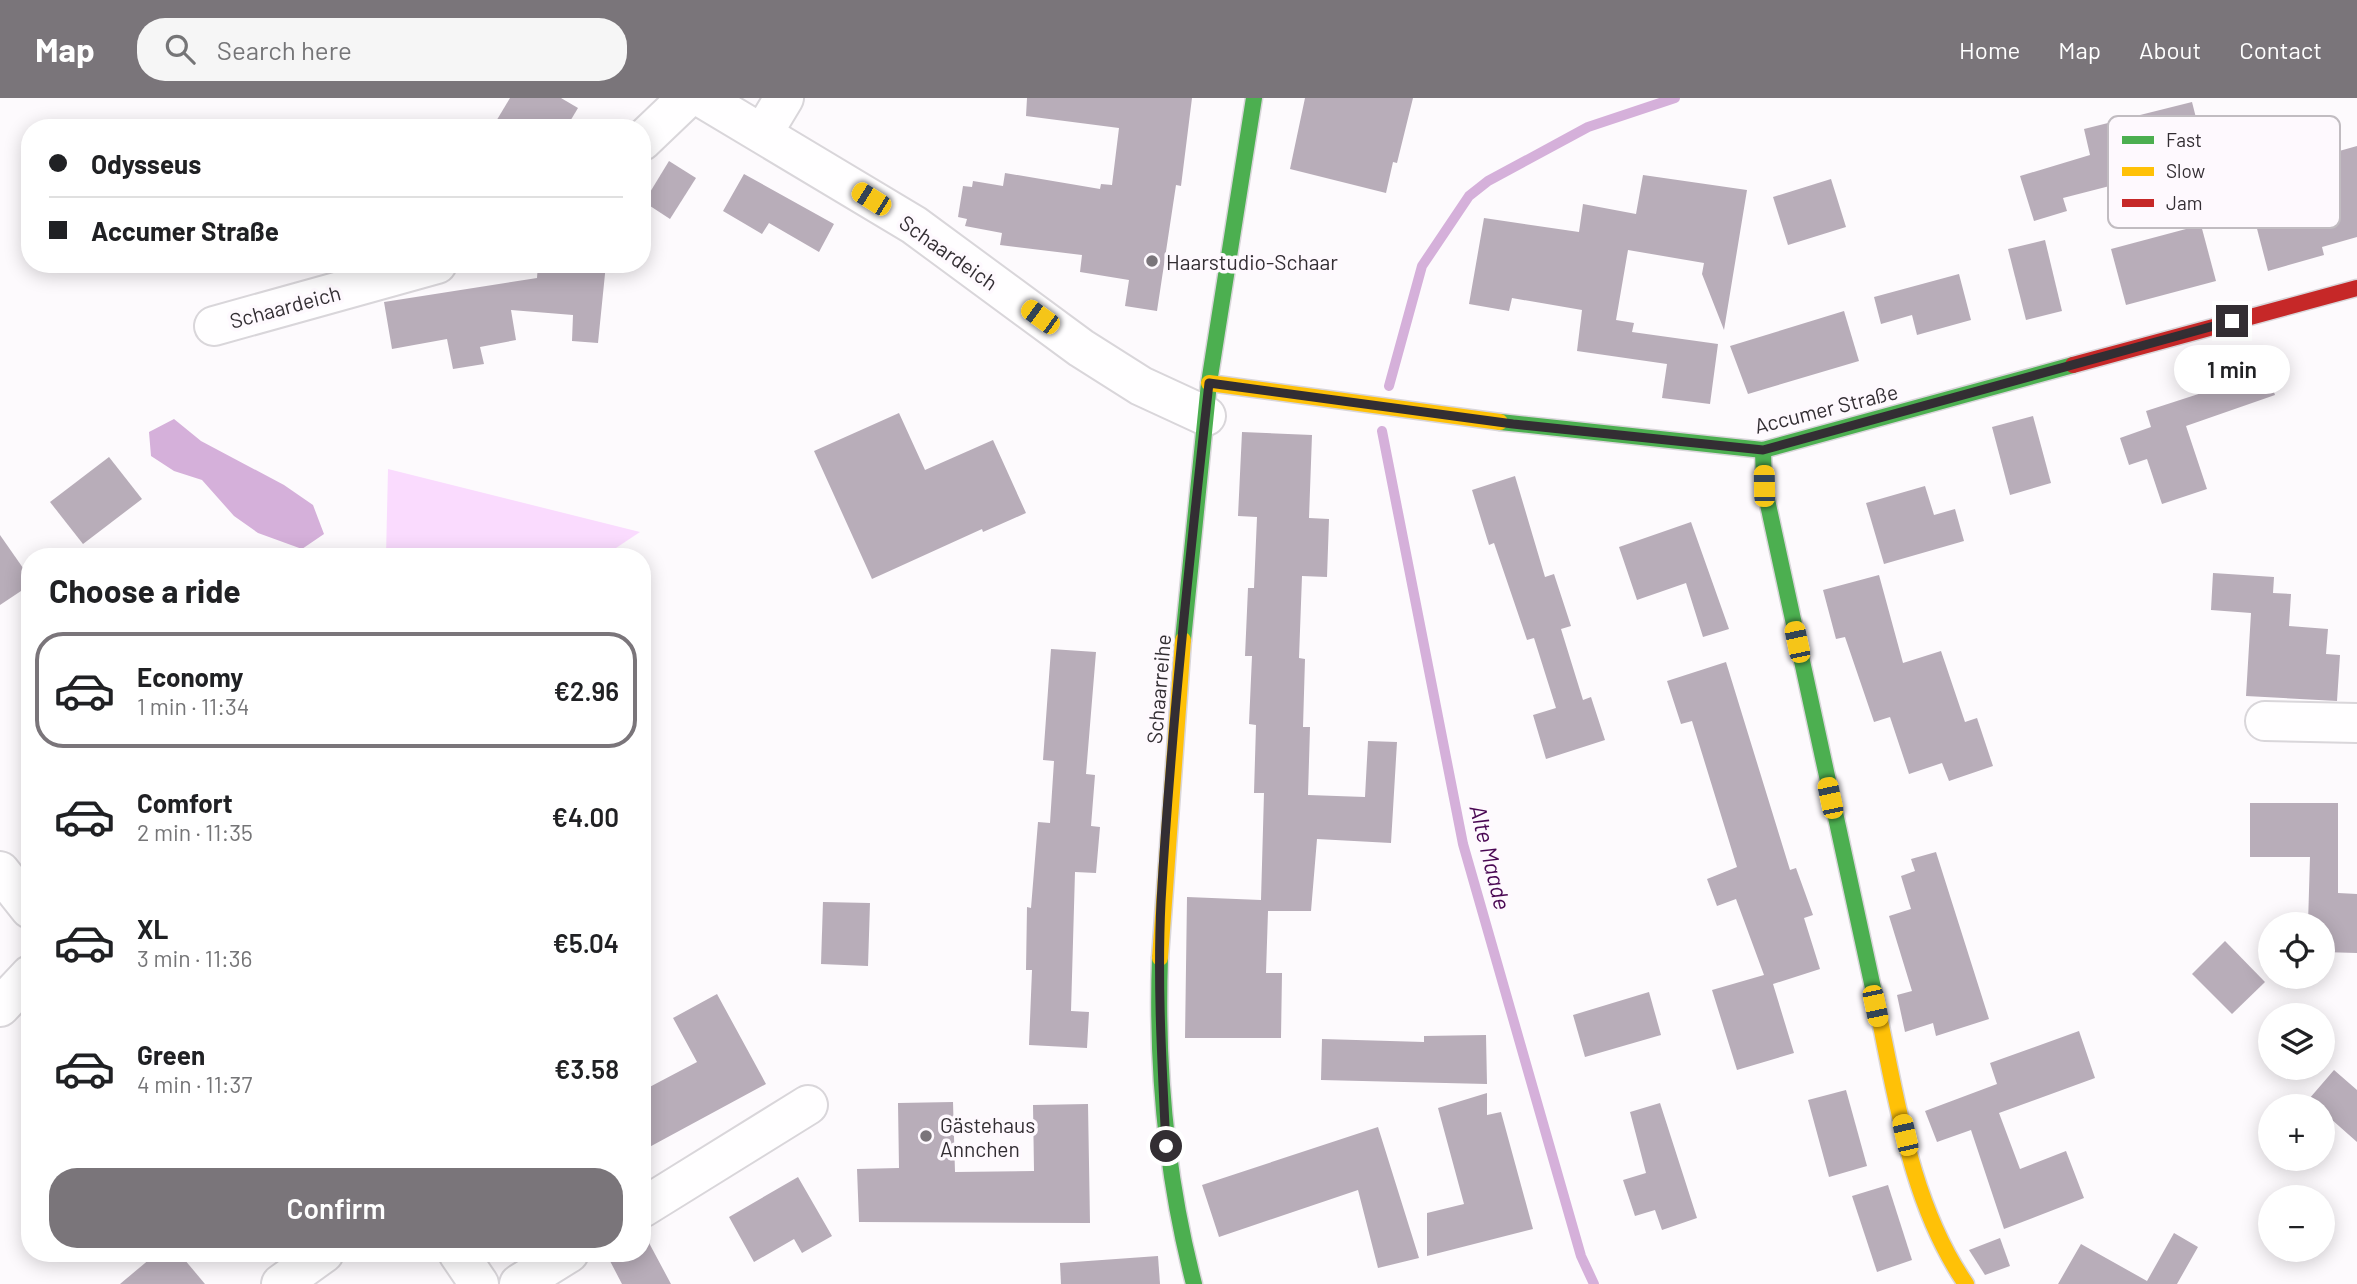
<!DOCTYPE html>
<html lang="en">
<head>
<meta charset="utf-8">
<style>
  body { margin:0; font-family:Barlow,sans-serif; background:#f6f6f6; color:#202124; height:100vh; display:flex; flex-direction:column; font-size:26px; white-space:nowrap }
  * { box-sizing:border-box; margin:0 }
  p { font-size:23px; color:#757577 }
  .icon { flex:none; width:38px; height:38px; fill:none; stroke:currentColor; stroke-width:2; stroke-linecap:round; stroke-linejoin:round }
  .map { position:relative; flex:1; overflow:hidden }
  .drawer { position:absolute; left:21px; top:450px; width:630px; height:714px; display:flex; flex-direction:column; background:#fff; border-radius:28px; box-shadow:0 4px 18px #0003 }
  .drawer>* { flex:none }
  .banner { position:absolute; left:21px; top:21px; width:630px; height:154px; border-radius:28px; box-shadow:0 4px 18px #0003; display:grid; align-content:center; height:154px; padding:0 28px; background:#fff }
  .tools { position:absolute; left:2258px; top:814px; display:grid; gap:14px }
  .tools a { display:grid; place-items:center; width:77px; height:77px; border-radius:50%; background:#fff; box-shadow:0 4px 18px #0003; font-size:35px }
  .end { position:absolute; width:32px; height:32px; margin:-16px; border:9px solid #332e33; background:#fff; box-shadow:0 0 0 4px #fff }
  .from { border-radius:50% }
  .bubble { position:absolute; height:49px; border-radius:24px; background:#fff; box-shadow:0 4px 18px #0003; font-size:23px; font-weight:600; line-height:49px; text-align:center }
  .car { position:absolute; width:21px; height:42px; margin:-21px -10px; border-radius:9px; box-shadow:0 0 5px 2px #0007; background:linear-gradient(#f5c518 24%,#345 0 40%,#f5c518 0 76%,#345 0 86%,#f5c518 0) }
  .banner b { display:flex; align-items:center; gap:24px; height:66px; font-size:26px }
  .banner b+b { border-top:2px solid #e0e0e0 }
  .banner i { width:18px; height:18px; background:#202124 }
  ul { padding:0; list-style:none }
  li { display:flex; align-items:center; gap:21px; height:116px; margin:0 14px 10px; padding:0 14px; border:4px solid transparent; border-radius:28px }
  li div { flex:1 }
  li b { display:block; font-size:26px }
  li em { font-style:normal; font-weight:600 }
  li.active { border-color:#7a757a }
  li>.icon { width:63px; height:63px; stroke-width:1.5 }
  h2 { padding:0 28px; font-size:32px; line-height:84px }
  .button { display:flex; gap:14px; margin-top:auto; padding:14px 28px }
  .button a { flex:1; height:80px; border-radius:28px; background:#7a757a; color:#fff; font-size:28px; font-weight:600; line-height:80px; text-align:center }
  header { display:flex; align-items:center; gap:42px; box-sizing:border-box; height:98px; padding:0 35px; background:#7a757a; color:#fff }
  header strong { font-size:33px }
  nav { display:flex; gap:38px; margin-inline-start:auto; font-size:24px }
  .search { width:490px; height:63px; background:#f6f6f6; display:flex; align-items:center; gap:18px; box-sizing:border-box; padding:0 24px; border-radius:28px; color:#757577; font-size:26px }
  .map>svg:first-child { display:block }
  .green { fill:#fadbfe }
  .water { fill:#d5b0da }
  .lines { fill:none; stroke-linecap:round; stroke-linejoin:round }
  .stream { stroke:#d5b0da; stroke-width:10 }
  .building { fill:#b8adb9 }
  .street-casing { stroke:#d9d6da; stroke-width:42 }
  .fast-casing { stroke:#d9d6da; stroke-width:19 }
  .slow-casing { stroke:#d9d6da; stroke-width:19 }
  .jam-casing { stroke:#d9d6da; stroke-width:19 }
  .street { stroke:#fffeff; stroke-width:38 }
  .fast { stroke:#4caf50; stroke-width:16 }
  .slow { stroke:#ffc107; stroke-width:16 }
  .jam { stroke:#c62828; stroke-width:16 }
  .route { stroke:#332e33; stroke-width:9 }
  .poi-dot { fill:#7a757a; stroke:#fef9fe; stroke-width:2.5 }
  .labels { text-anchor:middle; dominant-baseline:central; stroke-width:7; stroke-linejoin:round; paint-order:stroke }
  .street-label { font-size:21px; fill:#332e33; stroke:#fef9fe }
  .poi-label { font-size:21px; fill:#332e33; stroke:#fef9fe; text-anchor:start }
  .water-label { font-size:23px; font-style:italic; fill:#4a0853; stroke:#fef9fe }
  .key { fill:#fef9fe; stroke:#c1bcc1; stroke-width:2 }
  .key-label { font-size:19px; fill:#332e33 }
</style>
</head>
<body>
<header>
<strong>Map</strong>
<div class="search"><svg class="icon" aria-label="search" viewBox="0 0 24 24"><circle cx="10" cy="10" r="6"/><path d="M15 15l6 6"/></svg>Search here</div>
<nav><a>Home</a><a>Map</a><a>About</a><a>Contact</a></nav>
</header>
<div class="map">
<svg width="2357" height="1186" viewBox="0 0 2357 1186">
  <rect width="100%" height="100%" fill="#fdfafd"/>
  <path class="green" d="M388 371 640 434 604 458H386Z"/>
  <path class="water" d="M174 321 201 343 284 387 313 407 324 436 302 451 258 435 234 418 202 382 174 373 151 358 149 334Z"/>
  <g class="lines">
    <g class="stream">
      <path d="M1389 288 1422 168 1469 98 1488 83 1588 29 1675 0"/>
      <path d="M1382 333 1463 746 1581 1158 1594 1186"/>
    </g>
  </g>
  <g class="building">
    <path d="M510 0H561L578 10 566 30H492Z"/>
    <path d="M1027 0H1192L1181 88 1176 87 1157 213 1125 208 1129 182 1080 174 1082 157 1000 147 1002 135 965 128 967 121 958 119 963 88 972 89 973 83 1003 88 1005 75 1100 91 1101 86 1112 87 1119 30 1026 18Z"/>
    <path d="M1305 0H1413L1397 65 1393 64 1386 95 1290 71Z"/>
    <path d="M2192 4 2207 63 2063 100 2067 113 2034 123 2020 78 2090 57 2084 31Z"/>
    <path d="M2357 48V139L2322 149 2324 157 2268 173 2242 73 2298 58 2300 64Z"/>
    <path d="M669 63 696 80 670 121 644 104Z"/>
    <path d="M744 76 834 126 819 154 769 125 762 136 723 113Z"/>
    <path d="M1643 77 1747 92 1724 232 1702 176 1704 165 1628 152 1616 222 1634 225 1632 234 1718 246 1710 306 1662 300 1667 266 1577 253 1582 212 1512 200 1509 213 1469 206 1484 120 1579 134 1583 106 1636 116Z"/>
    <path d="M1831 81 1846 129 1788 147 1773 99Z"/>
    <path d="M2201 127 2216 183 2126 207 2111 151Z"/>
    <path d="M2045 142 2062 213 2026 222 2008 151Z"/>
    <path d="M538 166H606L598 245 572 243 573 217 511 212 516 242 480 249 484 266 453 271 447 241 392 251 384 204 537 180Z"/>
    <path d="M1959 176 1971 222 1917 237 1912 217 1881 226 1874 199Z"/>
    <path d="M1844 213 1859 263 1748 296 1730 248Z"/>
    <path d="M2256 265 2259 276 2267 274 2275 297 2186 328 2207 391 2162 406 2147 361 2129 367 2120 340 2151 329 2146 313 2217 290 2214 279Z"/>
    <path d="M899 315 925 372 993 342 1026 415 983 434 982 431 872 481 814 353Z"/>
    <path d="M2033 318 2051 385 2010 397 1992 329Z"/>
    <path d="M1242 334 1312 337 1309 420 1329 421 1327 479 1302 478 1299 560 1305 561 1303 629H1310L1308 697 1365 699 1368 643 1397 644 1391 745 1317 741 1311 813H1268L1266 875H1282L1281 940H1185L1187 799 1261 802 1264 695H1254L1256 627 1249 626 1252 558H1245L1248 490H1254L1257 419 1238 418Z"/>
    <path d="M109 359 142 401 83 446 50 404Z"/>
    <path d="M1515 378 1545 479 1554 476 1571 528 1561 531 1583 602 1591 599 1605 642 1546 661 1533 617 1556 610 1534 540 1527 542 1494 445 1489 447 1472 392Z"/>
    <path d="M1925 388 1934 417 1955 411 1964 443 1884 466 1866 405Z"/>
    <path d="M1691 424 1729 531 1703 539 1686 485 1637 502 1619 449Z"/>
    <path d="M0 437 30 480V487L0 507Z"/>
    <path d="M2213 475 2274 479 2273 495 2291 496 2289 528 2328 531 2326 556 2340 557 2337 603 2246 598 2251 515 2211 512Z"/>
    <path d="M1879 477 1903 565 1941 553 1965 624 1977 620 1993 668 1949 683 1942 665 1909 676 1890 619 1874 624 1845 539 1836 541 1823 492Z"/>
    <path d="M1051 551 1096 554 1086 676 1095 677 1091 728 1100 729 1096 775 1075 774 1071 913 1089 914 1087 950 1029 947 1032 872H1026L1027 809 1031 810 1038 724 1050 725 1054 663 1043 662Z"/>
    <path d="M1726 564 1790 772 1796 770 1813 817 1804 820 1820 871 1773 886 1794 955 1737 972 1712 892 1764 877 1736 801 1717 808 1707 781 1737 769 1692 623 1681 626 1667 583Z"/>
    <path d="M2250 705H2338V795L2357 796V855L2322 854V826H2308L2310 759H2250Z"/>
    <path d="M1936 754 1989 921 1936 938 1933 925 1905 934 1897 897 1912 893 1889 818 1911 811 1901 778 1915 773 1911 761Z"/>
    <path d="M823 804 870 805 868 868 821 866Z"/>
    <path d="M2225 843 2265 884 2232 916 2192 876Z"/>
    <path d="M1649 894 1661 937 1585 959 1573 917Z"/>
    <path d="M717 896 766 986 642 1053V993L697 964 673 920Z"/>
    <path d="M2079 933 2095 980 1999 1015 2020 1071 2066 1053 2084 1100 2004 1131 1971 1032 1937 1044 1925 1013 1997 986 1990 965Z"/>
    <path d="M1486 937 1487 986 1321 982 1322 941 1424 944V938Z"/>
    <path d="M2334 972 2357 992V1044L2322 1013V1008H2317L2309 1001Z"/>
    <path d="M1846 992 1867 1068 1829 1079 1808 1002Z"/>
    <path d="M1487 995V1017L1501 1014 1533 1131 1427 1158V1115L1464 1106 1438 1010Z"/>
    <path d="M953 1004 955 1074 1034 1073 1033 1007 1088 1006 1090 1125 859 1124 857 1071 899 1070 898 1005Z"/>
    <path d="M1660 1005 1697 1120 1662 1132 1655 1112 1635 1118 1623 1082 1646 1075 1630 1014Z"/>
    <path d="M1378 1029 1419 1160 1378 1170 1358 1092 1219 1139 1202 1087Z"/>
    <path d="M798 1079 832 1138 802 1155 794 1141 754 1164 729 1119Z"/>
    <path d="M1888 1087 1912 1162 1877 1174 1852 1098Z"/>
    <path d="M2174 1135 2198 1149 2177 1186H2058L2081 1146 2147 1183Z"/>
    <path d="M2000 1140 2010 1168 1985 1177 1969 1152Z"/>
    <path d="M648 1143 671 1186H622L610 1163 625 1155H642V1145Z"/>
    <path d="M157 1155H179L205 1186H120Z"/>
    <path d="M1158 1158 1160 1186H1061L1060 1165Z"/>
  </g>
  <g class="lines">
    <defs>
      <g id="street">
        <path d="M702 0 914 127 1081 250 1141 288 1206 318"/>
        <path d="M763 35 784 0"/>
        <path d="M642 43 687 0"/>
        <path d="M214 228 437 166"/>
        <path d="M2265 623 2357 625"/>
        <path d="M0 773 30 811"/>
        <path d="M0 909 30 877"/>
        <path d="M642 1110 808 1007"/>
        <path d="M458 1155 479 1186"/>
        <path d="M281 1186 324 1155"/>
        <path d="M519 1186 569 1155"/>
      </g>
      <g id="fast">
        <path d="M1500 324 1763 352 2073 267"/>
        <path d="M1763 352 1764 388 1875 899"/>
        <path d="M1183 542 1209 285 1254 0"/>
        <path d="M1160 860C1156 972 1166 1078 1194 1186"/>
      </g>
      <g id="slow">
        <path d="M1209 285 1500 324"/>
        <path d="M1160 860 1183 542"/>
        <path d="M1875 899C1896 995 1909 1104 1966 1186"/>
      </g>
      <path id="jam" d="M2073 267 2357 190"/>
    </defs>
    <use href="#street" class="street-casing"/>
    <use href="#fast" class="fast-casing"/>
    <use href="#slow" class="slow-casing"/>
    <use href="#jam" class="jam-casing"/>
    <use href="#street" class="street"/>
    <use href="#fast" class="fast"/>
    <use href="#slow" class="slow"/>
    <use href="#jam" class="jam"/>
  </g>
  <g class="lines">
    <path class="route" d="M1166 1048C1162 967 1157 885 1161 804 1171 631 1190 457 1209 285L1513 326 1763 352 2232 223"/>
  </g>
  <g class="poi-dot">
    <circle cx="1152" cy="163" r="7"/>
    <circle cx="926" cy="1038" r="7"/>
  </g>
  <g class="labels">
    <g class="street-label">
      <text transform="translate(949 154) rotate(35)">Schaardeich</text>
      <text transform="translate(285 208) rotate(-15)">Schaardeich</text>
      <text transform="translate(1826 310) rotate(-14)">Accumer Straße</text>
      <text transform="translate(1158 591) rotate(-85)">Schaarreihe</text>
    </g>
    <g class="poi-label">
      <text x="1166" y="163">Haarstudio-Schaar</text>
      <text x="940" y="1026">Gästehaus<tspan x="940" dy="24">Annchen</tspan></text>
    </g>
    <g class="water-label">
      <text transform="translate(1491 759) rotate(76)">Alte Maade</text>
    </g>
  </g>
  <rect x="2108" y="18" width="232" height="112" rx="10" class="key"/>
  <rect x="2122" y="38" width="32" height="8" fill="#4caf50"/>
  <rect x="2122" y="69" width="32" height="9" fill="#ffc107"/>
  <rect x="2122" y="101" width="32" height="8" fill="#c62828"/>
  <g class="key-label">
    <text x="2166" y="49">Fast</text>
    <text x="2166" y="80">Slow</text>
    <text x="2166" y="112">Jam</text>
  </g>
</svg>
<div class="tools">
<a><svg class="icon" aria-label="locate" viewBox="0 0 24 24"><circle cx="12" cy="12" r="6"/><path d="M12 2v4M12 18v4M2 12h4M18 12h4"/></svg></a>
<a><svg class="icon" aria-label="layers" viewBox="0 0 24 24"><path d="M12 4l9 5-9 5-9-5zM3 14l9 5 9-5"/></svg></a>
<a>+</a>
<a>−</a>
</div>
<i class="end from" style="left:1166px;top:1048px"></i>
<i class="end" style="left:2232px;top:223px"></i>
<div class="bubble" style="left:2174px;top:247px;width:116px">1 min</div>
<i class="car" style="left:871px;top:101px;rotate:302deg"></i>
<i class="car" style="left:1040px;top:219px;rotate:306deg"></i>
<i class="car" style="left:1764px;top:388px;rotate:359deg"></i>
<i class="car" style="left:1797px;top:544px;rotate:348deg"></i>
<i class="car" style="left:1830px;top:700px;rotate:348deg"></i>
<i class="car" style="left:1875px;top:908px;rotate:168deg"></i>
<i class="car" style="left:1905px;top:1037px;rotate:347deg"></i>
<div class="banner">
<b><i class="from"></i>Odysseus</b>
<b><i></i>Accumer Straße</b>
</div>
<section class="drawer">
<h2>Choose a ride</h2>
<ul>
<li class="active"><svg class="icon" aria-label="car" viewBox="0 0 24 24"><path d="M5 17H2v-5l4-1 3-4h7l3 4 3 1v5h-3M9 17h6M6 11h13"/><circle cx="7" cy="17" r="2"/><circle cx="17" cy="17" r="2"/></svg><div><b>Economy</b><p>1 min · 11:34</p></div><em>€2.96</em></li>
<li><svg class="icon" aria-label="car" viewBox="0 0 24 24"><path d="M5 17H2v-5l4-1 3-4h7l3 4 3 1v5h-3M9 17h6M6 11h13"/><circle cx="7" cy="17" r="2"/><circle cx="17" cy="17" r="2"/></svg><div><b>Comfort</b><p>2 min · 11:35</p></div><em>€4.00</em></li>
<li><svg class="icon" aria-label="car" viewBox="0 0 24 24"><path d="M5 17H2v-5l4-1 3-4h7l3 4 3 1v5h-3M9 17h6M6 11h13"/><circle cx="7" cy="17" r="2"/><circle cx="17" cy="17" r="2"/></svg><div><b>XL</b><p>3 min · 11:36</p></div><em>€5.04</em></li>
<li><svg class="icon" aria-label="car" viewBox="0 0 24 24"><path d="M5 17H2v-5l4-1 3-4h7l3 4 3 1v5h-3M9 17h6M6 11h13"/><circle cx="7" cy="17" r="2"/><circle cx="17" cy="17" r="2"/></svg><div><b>Green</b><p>4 min · 11:37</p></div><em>€3.58</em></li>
</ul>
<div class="button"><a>Confirm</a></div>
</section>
</div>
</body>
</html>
